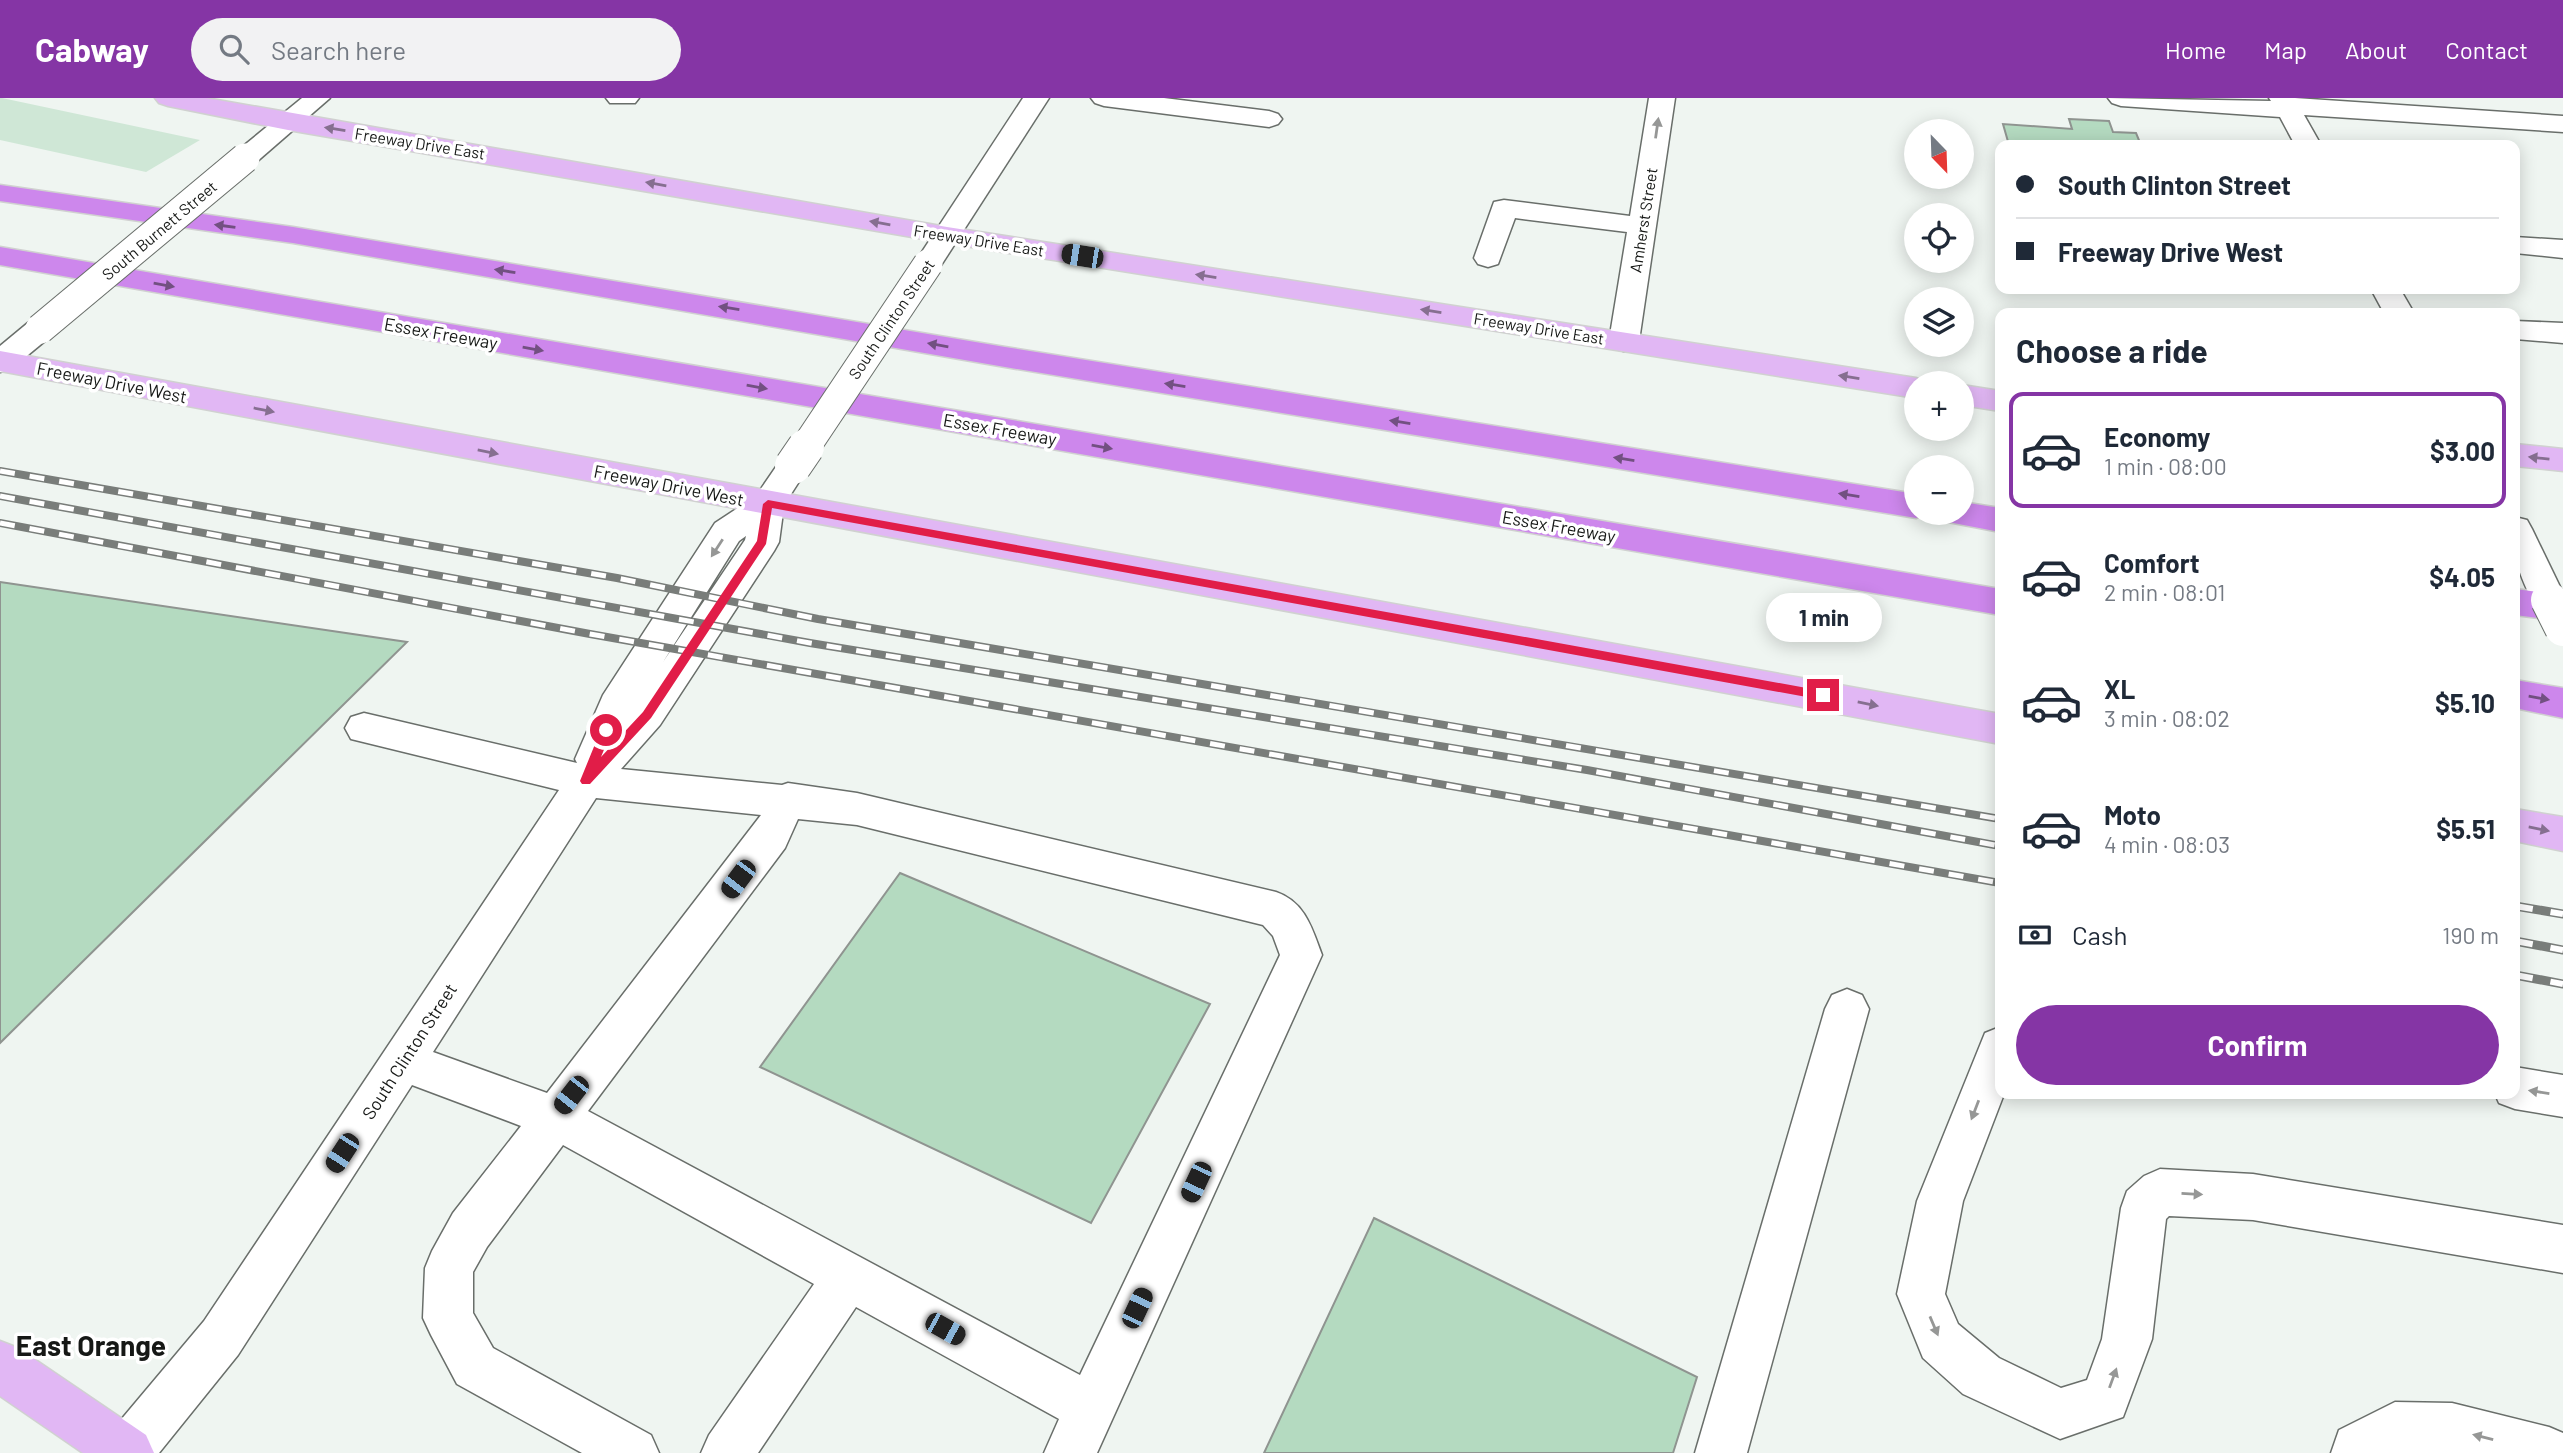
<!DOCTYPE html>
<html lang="en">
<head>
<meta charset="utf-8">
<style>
  body { margin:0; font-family:Barlow,sans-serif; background:#f2f2f3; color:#1f2937; height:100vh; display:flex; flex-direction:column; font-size:26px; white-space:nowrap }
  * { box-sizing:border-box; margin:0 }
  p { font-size:23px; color:#747a83 }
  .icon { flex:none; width:38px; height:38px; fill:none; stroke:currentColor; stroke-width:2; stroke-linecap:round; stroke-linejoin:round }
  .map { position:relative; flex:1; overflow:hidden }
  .drawer { position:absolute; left:1995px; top:210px; width:525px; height:791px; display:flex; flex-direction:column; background:#fff; border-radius:14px; box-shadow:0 4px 18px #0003 }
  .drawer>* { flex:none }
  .banner { position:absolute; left:1995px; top:42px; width:525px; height:154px; border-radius:14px; box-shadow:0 4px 18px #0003; display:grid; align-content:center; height:154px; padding:0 21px; background:#fff }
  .needle { width:46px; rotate:157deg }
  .buttons { position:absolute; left:1904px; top:21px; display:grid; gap:14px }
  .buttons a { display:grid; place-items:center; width:70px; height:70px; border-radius:50%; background:#fff; box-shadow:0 4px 18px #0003; font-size:35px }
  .end { position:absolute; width:32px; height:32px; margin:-16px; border:9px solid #e11d48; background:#fff; box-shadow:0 0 0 4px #fff }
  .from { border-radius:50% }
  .bubble { position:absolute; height:49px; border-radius:24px; background:#fff; box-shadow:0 4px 18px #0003; font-size:23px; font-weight:700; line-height:49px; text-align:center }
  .car { position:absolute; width:21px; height:42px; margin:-21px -10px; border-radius:9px; box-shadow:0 0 5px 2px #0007; background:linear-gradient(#222 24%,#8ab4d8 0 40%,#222 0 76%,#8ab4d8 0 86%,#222 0) }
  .banner b { display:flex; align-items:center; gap:24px; height:66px; font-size:26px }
  .banner b+b { border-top:2px solid #e0e1e3 }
  .banner i { width:18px; height:18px; background:#1f2937 }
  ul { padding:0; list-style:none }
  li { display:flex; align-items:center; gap:21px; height:116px; margin:0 14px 10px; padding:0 7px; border:4px solid transparent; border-radius:14px }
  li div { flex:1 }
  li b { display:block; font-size:26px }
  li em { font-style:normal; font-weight:700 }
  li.current { border-color:#8535a5 }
  li>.icon { width:63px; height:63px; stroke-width:1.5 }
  h2 { padding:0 21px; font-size:32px; line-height:84px }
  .pay { display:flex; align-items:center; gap:18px; height:77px; padding:0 21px; font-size:26px }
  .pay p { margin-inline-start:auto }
  .button { display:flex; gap:14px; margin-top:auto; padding:14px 21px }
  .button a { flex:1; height:80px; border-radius:42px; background:#8535a5; color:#fff; font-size:28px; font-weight:700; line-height:80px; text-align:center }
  header { display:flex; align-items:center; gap:42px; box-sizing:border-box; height:98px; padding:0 35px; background:#8535a5; color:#fff }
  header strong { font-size:33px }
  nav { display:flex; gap:38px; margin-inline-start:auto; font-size:24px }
  .search { width:490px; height:63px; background:#f2f2f3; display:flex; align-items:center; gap:18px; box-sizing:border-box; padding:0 24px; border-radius:38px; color:#747a83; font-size:26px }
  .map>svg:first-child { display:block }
  .green { fill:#cfe7d6 }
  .building { fill:#b4dac0; stroke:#8f9490; stroke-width:2 }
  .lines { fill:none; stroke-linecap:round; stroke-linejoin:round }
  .minor-casing { stroke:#696e6a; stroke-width:3 }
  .major-casing { stroke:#d0d1d0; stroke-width:3 }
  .highway-casing { stroke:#d0d1d0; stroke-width:3 }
  .minor { fill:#fff; fill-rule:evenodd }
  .major { fill:#e1b7f4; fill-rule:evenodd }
  .highway { fill:#cd87ec; fill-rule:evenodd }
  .rail-far1-casing { stroke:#797d7a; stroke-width:8 }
  .rail-casing { stroke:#797d7a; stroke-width:9 }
  .rail-far1 { stroke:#fff; stroke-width:5; stroke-dasharray:15; stroke-linecap:butt }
  .rail { stroke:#fff; stroke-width:6; stroke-dasharray:18; stroke-linecap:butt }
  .minor-bridge-far1-casing { stroke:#696e6a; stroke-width:31; stroke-linecap:butt }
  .minor-bridge-casing { stroke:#696e6a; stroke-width:38; stroke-linecap:butt }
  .minor-bridge-far1 { stroke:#fff; stroke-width:29 }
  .minor-bridge { stroke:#fff; stroke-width:36 }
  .oneway { fill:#969796 }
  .oneway2 { fill:#866f90 }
  .oneway3 { fill:#725081 }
  .route { fill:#e11d48 }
  .labels { text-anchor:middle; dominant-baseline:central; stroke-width:7; stroke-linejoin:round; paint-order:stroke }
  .far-street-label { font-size:16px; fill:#161816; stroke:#fff }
  .street-label { font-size:18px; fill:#161816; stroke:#fff }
  .near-district-label { font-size:28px; font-weight:bold; fill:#161816; stroke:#fff }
</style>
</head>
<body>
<header>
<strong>Cabway</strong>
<div class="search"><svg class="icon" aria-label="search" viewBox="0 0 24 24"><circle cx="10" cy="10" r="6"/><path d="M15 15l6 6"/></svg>Search here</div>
<nav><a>Home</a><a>Map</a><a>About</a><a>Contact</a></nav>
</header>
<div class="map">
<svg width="2563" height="1355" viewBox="0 0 2563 1355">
  <rect width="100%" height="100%" fill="#eff5f1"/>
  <path class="green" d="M0 0H2L200 42 146 74 0 42Z"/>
  <g class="building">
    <path d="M2069 21 2109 23 2113 34 2136 35 2141 47H2009L2003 26 2072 31Z"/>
    <path d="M0 484 407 544 0 945Z"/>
    <path d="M900 775 1210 906 1091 1125 760 969Z"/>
    <path d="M1374 1120 1697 1279 1673 1355H1264Z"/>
  </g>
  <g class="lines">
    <defs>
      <g id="minor">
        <path d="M302 0H330L254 66H236L232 60 236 54Z"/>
        <path d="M606 0H639L635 5H610Z"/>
        <path d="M1023 0H1049L938 172 928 175 918 172 914 166Z"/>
        <path d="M1091 0H1164L1269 13 1278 16 1282 21 1278 26 1269 29 1104 8 1095 5Z"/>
        <path d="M1649 0H1675L1639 243 1635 250 1624 253 1613 250 1609 243 1627 134 1515 120 1498 166 1488 169 1478 166 1474 160 1494 104 1504 102 1630 118Z"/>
        <path d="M2108 0 2271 3 2269 0H2295L2563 18V34L2304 17 2321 47H2295L2280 19 2121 8 2112 5Z"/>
        <path d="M2515 139 2563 142V160L2515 155Z"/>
        <path d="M2371 191H2400L2414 215H2384Z"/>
        <path d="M40 222 51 224 55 231 51 238 11 271 0 274V248L29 224Z"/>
        <path d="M2515 223 2563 225V245L2515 241Z"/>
        <path d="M793 357 804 360 809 368 784 407 779 444 774 453 660 627 621 671 782 687 788 685 857 695 1276 794C1305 804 1312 830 1322 857L1097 1355H1044L1059 1321 856 1209 758 1355H701L709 1337 814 1186 563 1047 487 1149 473 1174V1215L493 1250 651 1337 659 1355H582L457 1286 431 1237 423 1220 425 1170 432 1153 453 1115 521 1028 412 987 238 1257 159 1355H102L109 1336 204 1223 559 692 351 641 345 630 351 619 364 615 577 665 575 661 603 597 715 425 756 398 782 360ZM746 438 745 442 663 564 739 443ZM596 700 761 717 547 995 433 954ZM798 721 857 727 1263 827 1273 838 1280 857 1080 1277 588 1013 785 750Z"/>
        <path d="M2515 419 2527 422 2532 431 2563 495 2561 511 2549 515 2537 511C2517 475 2513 459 2515 419Z"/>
        <path d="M1847 891 1862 897 1869 911 1747 1355H1695L1825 911 1832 897Z"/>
        <path d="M2000 929V996H2004L1963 1103 1945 1196 1958 1226 1999 1260 2061 1290 2087 1282 2102 1241 2121 1110 2127 1093 2144 1078 2160 1071 2253 1076 2563 1127V1175L2253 1122 2169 1118 2166 1121 2152 1241 2123 1319 2060 1341 1963 1296 1923 1260 1897 1196 1917 1103 1985 935Z"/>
        <path d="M2515 969 2563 977V1019L2515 1011 2499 1005 2495 996H2515Z"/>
        <path d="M2395 1304 2452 1305 2549 1329 2563 1335V1355H2331L2339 1332Z"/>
      </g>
      <g id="major">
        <path d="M155 0H206L947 129 1916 280 1928 285H1916V300L947 145 288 32 168 8 159 5Z"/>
        <path d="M0 253 2000 616V646L0 273Z"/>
        <path d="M1962 287 2000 293V313L1962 307Z"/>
        <path d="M2515 346 2563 351V373L2515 368Z"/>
        <path d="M2515 711 2563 719V753L2515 743Z"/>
        <path d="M0 1243 18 1250 146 1337 154 1355H83L0 1298Z"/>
      </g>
      <g id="highway">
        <path d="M0 87 293 129 1005 249 1916 396V415H1929L1916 420 1005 269 293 145 0 103Z"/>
        <path d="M0 149 2000 491V517L0 167Z"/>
        <path d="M1962 404 2000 410V434L1943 423 1938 415H1962Z"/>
        <path d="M2515 491 2563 497V523L2515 517Z"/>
        <path d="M2515 582 2563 590V620L2515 610Z"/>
      </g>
    </defs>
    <use href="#minor" class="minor-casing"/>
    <use href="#major" class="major-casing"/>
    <use href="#highway" class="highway-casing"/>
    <use href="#minor" class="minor"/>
    <use href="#major" class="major"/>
    <use href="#highway" class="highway"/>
    <defs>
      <g id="rail-far1">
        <path d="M0 373 617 480 818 521 2000 721"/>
        <path d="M0 398 810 545 1587 672 2000 748"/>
        <path d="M0 425 590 536 2000 785"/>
      </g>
      <g id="rail">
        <path d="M2515 808 2563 816"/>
        <path d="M2515 843 2563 852"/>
        <path d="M2515 877 2563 886"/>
      </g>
    </defs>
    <use href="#rail-far1" class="rail-far1-casing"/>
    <use href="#rail" class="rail-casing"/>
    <use href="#rail-far1" class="rail-far1"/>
    <use href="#rail" class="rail"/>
    <defs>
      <g id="minor-bridge-far1">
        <path d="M40 231 245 60"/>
        <path d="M805 350 928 166"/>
      </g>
      <g id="minor-bridge">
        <path d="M793 368 806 349"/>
        <path d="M2549 502 2563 530"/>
      </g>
    </defs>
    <use href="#minor-bridge-far1" class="minor-bridge-far1-casing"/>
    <use href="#minor-bridge" class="minor-bridge-casing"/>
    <use href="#minor-bridge-far1" class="minor-bridge-far1"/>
    <use href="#minor-bridge" class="minor-bridge"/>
  </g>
  <defs><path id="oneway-solid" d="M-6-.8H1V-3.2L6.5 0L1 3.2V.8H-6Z" transform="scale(1.75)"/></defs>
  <g class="oneway">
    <use href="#oneway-solid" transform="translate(1657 30) rotate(-82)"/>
    <use href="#oneway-solid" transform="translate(717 450) rotate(123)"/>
    <use href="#oneway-solid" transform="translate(2539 994) rotate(-171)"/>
    <use href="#oneway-solid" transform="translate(1975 1012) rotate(111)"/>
    <use href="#oneway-solid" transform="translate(2192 1096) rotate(3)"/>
    <use href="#oneway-solid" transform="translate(1934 1228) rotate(67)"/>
    <use href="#oneway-solid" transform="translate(2113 1280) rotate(-70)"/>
    <use href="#oneway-solid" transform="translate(2483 1339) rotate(-166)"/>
  </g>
  <g class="oneway2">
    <use href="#oneway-solid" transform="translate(335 31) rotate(-171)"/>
    <use href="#oneway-solid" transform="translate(656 86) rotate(-170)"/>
    <use href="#oneway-solid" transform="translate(880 125) rotate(-170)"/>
    <use href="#oneway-solid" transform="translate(1206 178) rotate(-171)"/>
    <use href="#oneway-solid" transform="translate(1431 213) rotate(-171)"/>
    <use href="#oneway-solid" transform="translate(1849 279) rotate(-171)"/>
    <use href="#oneway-solid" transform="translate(264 312) rotate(11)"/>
    <use href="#oneway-solid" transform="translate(488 354) rotate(11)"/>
    <use href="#oneway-solid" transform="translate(2539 360) rotate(-174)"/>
    <use href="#oneway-solid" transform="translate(1868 606) rotate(11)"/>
    <use href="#oneway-solid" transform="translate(2539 731) rotate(11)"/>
  </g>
  <g class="oneway3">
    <use href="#oneway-solid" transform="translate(225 128) rotate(-172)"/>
    <use href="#oneway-solid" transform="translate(505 173) rotate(-171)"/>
    <use href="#oneway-solid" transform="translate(164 187) rotate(10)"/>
    <use href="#oneway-solid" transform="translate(729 210) rotate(-171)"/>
    <use href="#oneway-solid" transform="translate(938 247) rotate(-170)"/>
    <use href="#oneway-solid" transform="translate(533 251) rotate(10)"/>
    <use href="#oneway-solid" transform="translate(1175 287) rotate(-171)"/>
    <use href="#oneway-solid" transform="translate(757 289) rotate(10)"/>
    <use href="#oneway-solid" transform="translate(1400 324) rotate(-171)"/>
    <use href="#oneway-solid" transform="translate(1102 349) rotate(10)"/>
    <use href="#oneway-solid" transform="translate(1624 361) rotate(-171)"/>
    <use href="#oneway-solid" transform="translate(1849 397) rotate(-171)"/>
    <use href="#oneway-solid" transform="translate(2539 600) rotate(10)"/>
  </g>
  <path class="route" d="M768 402 1823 593 1829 597 1823 602 772 410 766 446 651 620 590 686H582L580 683 602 629 606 627 612 632 601 659 643 614 757 443 763 406Z"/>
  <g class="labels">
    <g class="far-street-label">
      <text transform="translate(420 45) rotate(9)">Freeway Drive East</text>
      <text transform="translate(1643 122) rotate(-81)">Amherst Street</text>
      <text transform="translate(159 132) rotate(-40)">South Burnett Street</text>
      <text transform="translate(979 142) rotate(9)">Freeway Drive East</text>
      <text transform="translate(891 221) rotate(-56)">South Clinton Street</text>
      <text transform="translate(1539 230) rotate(9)">Freeway Drive East</text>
    </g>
    <g class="street-label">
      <text transform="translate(441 235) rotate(10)">Essex Freeway</text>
      <text transform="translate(112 284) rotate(11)">Freeway Drive West</text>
      <text transform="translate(1000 331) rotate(10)">Essex Freeway</text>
      <text transform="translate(669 387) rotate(11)">Freeway Drive West</text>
      <text transform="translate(1559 428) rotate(10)">Essex Freeway</text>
      <text transform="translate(409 953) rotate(-57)">South Clinton Street</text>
    </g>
    <g class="near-district-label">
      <text x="91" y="1247">East Orange</text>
    </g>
  </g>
</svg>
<div class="buttons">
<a><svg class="needle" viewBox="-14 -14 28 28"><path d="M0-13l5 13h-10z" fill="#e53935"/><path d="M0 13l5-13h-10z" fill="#747a83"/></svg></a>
<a><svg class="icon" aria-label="locate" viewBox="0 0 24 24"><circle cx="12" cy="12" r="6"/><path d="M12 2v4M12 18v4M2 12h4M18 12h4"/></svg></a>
<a><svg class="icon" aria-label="layers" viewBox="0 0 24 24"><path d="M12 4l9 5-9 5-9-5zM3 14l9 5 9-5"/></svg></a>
<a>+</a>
<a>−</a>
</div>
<i class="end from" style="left:606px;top:632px"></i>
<i class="end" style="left:1823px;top:597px"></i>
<div class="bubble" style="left:1766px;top:495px;width:116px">1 min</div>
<i class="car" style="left:1082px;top:158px;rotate:279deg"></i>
<i class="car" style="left:738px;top:781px;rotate:217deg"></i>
<i class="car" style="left:571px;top:997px;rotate:218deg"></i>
<i class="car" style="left:342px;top:1055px;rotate:213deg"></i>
<i class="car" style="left:1196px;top:1084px;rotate:205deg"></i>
<i class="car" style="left:1137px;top:1210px;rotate:25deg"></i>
<i class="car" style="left:945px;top:1231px;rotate:119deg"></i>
<div class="banner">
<b><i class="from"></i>South Clinton Street</b>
<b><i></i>Freeway Drive West</b>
</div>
<section class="drawer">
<h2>Choose a ride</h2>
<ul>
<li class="current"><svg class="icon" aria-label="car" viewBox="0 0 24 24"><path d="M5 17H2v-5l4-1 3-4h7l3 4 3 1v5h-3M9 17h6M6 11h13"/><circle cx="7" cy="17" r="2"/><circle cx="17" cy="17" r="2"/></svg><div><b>Economy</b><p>1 min · 08:00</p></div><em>$3.00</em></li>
<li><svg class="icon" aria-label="car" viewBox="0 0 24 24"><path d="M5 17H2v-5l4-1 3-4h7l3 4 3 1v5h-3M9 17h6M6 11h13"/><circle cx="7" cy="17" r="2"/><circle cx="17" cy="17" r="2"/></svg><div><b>Comfort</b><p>2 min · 08:01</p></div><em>$4.05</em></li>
<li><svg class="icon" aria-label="car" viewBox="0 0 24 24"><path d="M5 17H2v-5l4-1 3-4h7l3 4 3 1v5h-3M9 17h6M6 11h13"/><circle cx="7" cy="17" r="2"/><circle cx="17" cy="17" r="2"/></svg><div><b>XL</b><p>3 min · 08:02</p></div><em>$5.10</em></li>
<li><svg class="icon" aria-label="car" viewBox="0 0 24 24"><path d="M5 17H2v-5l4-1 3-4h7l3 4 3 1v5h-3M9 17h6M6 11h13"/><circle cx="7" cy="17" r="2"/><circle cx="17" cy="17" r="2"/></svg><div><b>Moto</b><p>4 min · 08:03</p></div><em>$5.51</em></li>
</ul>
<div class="pay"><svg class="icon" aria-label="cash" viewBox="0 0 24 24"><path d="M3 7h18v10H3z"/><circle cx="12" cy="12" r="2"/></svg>Cash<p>190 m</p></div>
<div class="button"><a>Confirm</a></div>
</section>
</div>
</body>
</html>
